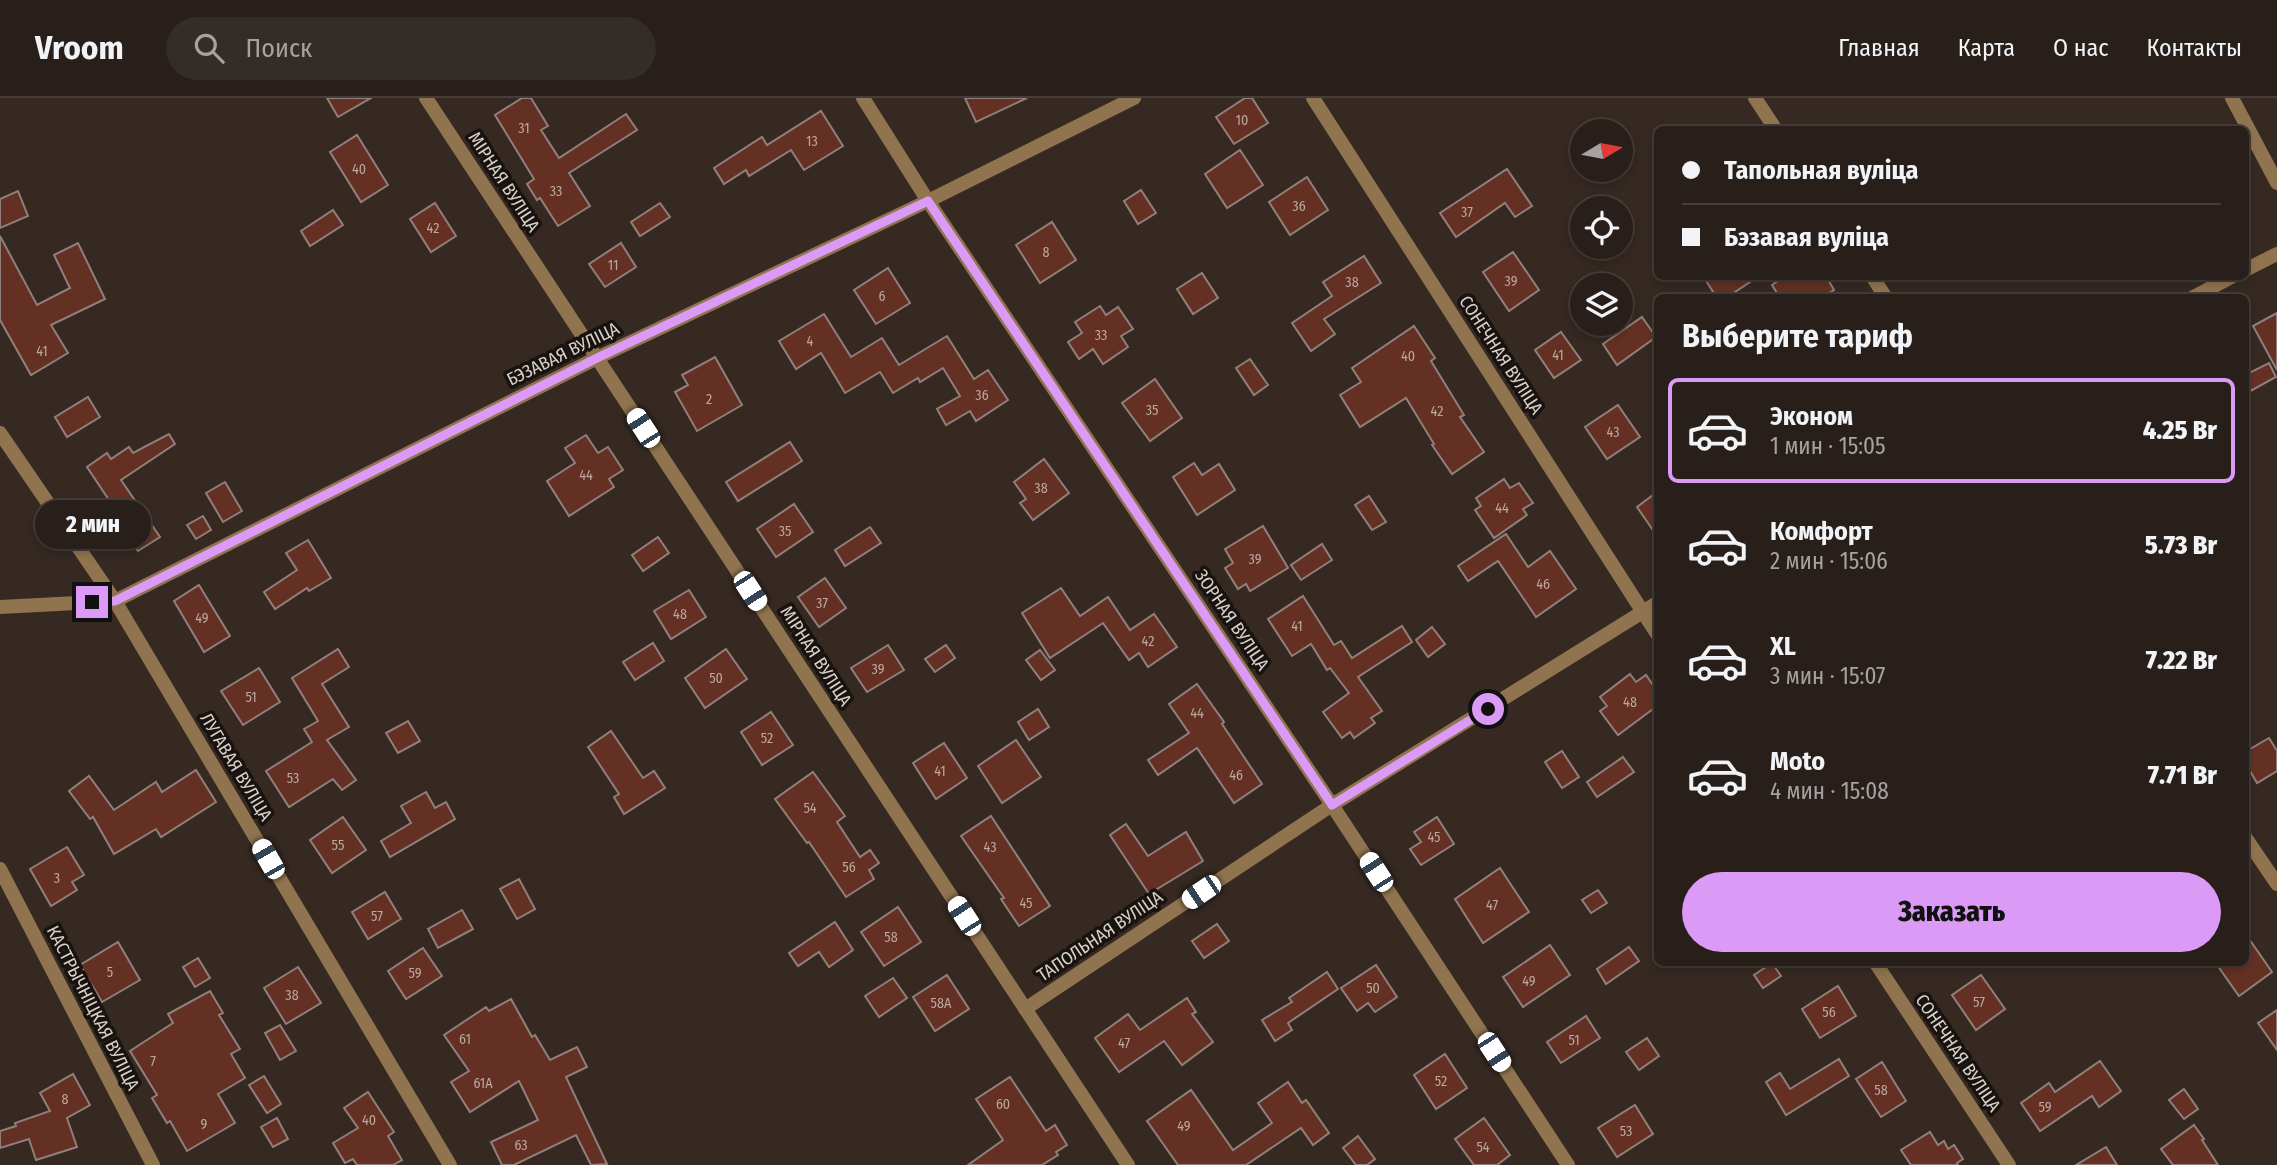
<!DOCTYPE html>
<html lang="ru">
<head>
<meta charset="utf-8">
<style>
  body { margin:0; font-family:"Fira Sans Condensed",sans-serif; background:#342c27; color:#f1f3f6; height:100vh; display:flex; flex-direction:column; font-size:26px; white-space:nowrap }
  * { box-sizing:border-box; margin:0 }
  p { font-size:23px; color:#a5a2a2 }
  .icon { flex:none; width:38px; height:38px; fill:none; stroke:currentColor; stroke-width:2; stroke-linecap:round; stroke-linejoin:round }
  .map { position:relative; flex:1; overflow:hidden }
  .sheet { position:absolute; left:1654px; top:196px; width:595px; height:672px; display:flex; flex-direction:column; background:#281f1a; border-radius:10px; box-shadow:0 4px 10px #0003,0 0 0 2px #443d39 }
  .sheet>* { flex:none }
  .hud { position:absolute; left:1654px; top:28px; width:595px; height:154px; border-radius:10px; box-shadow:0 4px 10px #0003,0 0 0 2px #443d39; display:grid; align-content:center; height:154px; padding:0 28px; background:#281f1a }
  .needle { width:46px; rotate:80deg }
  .fabs { position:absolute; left:1570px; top:21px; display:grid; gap:14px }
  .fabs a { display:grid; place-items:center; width:63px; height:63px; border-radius:50%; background:#281f1a; box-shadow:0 4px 10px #0003,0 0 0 2px #443d39; font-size:35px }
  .end { position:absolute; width:32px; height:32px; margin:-16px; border:9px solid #da9af6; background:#111; box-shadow:0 0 0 4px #111 }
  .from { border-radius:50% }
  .bubble { position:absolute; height:49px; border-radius:24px; background:#281f1a; box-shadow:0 4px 10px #0003,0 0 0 2px #443d39; font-size:23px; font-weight:800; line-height:49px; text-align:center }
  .car { position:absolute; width:21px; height:42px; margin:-21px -10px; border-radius:9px; box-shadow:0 0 5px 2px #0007; background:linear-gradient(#fff 24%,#345 0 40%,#fff 0 76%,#345 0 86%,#fff 0) }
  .hud b { display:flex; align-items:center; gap:24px; height:66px; font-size:26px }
  .hud b+b { border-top:2px solid #443d39 }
  .hud i { width:18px; height:18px; background:#f1f3f6 }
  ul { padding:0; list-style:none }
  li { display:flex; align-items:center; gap:21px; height:105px; margin:0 14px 10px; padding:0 14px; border:4px solid transparent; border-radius:10px }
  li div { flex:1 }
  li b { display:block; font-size:26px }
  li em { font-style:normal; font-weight:800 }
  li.active { border-color:#da9af6 }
  li>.icon { width:63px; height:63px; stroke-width:1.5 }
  h2 { padding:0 28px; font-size:32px; line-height:84px }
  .action { display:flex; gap:14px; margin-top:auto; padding:14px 28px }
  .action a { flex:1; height:80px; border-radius:42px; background:#da9af6; color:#111; font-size:28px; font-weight:800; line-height:80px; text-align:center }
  header { display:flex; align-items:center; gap:42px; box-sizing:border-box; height:98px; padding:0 35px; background:#281f1a; border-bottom:2px solid #443d39 }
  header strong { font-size:33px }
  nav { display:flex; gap:38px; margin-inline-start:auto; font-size:24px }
  .search { width:490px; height:63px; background:#342c27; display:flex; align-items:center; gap:18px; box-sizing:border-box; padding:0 24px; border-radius:38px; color:#a5a2a2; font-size:26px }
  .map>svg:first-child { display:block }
  .building { fill:#643023; stroke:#917f7b; stroke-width:2 }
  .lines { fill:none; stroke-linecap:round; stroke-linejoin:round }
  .minor { stroke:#90744f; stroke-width:14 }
  .route { stroke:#da9af6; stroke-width:9 }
  .labels { text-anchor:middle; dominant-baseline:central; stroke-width:7; stroke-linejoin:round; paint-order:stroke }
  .number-label { font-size:14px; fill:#bba8a1 }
  .street-label { font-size:18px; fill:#d8d0cb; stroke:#191310 }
</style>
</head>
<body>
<header>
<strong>Vroom</strong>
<div class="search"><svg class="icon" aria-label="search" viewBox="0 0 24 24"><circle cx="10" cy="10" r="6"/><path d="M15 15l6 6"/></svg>Поиск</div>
<nav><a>Главная</a><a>Карта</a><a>О нас</a><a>Контакты</a></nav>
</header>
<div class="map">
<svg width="2277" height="1067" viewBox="0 0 2277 1067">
  <rect width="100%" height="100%" fill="#352922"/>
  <g class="building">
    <path d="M327 0H371L338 19Z"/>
    <path d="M522 0H531L548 28 541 32 559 60 626 16 637 32 569 75 590 108 558 128 540 100 537 102 527 86 534 81 495 17Z"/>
    <path d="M965 0H1027L976 24Z"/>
    <path d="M1245 0H1252L1268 25 1234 46 1216 19Z"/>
    <path d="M821 13 843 48 804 72 791 52 749 78 746 72 724 86 714 70 762 39 767 47Z"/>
    <path d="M357 37 388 87 361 104 330 54Z"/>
    <path d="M1240 52 1263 87 1227 110 1205 76Z"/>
    <path d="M1507 71 1532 108 1515 119 1505 105 1456 139 1440 115Z"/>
    <path d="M1307 79 1328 112 1290 137 1269 104Z"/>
    <path d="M1141 92 1156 115 1138 126 1124 103Z"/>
    <path d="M18 93 28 118 0 130V101Z"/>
    <path d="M435 105 456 138 431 154 410 121Z"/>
    <path d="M660 105 670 119 640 138 631 124Z"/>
    <path d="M333 112 343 127 310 148 301 133Z"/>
    <path d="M1052 124 1076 162 1040 185 1016 147Z"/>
    <path d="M0 138 37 207 70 190 54 157 78 145 105 201 51 227 68 255 31 277 0 222Z"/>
    <path d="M621 145 636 169 605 189 589 166Z"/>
    <path d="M1513 154 1539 192 1509 213 1483 174Z"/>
    <path d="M1364 158 1381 185 1324 221 1335 236 1311 253 1292 225 1332 198 1323 184Z"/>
    <path d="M888 170 910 205 876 226 854 192Z"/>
    <path d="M1202 175 1218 200 1193 216 1177 191Z"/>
    <path d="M1703 178H1759L1726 200H1717Z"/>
    <path d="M1785 178H1826L1834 192 1822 200H1780L1772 187Z"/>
    <path d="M1100 208 1106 217 1118 209 1133 231 1121 238 1128 249 1103 266 1093 251 1079 261 1068 244 1082 235 1075 224Z"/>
    <path d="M2277 215V272L2253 228Z"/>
    <path d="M824 216 851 259 882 240 899 267 947 238 974 281 988 272 1008 302 976 323 970 313 946 327 937 311 960 298 943 270 920 284 918 280 893 295 880 274 845 295 821 255 796 271 779 243Z"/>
    <path d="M1642 219 1656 239 1617 267 1603 246Z"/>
    <path d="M1414 228 1435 260 1431 263 1464 317 1460 319 1484 354 1452 376 1432 347 1434 346 1406 300 1360 329 1340 297 1361 284 1352 270Z"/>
    <path d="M1561 234 1581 262 1554 280 1535 252Z"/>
    <path d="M715 259 742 307 697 333 675 294 688 287 682 277Z"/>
    <path d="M1250 261 1268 287 1254 297 1236 270Z"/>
    <path d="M2269 265 2276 279 2245 296V277Z"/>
    <path d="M1155 281 1182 320 1150 343 1122 305Z"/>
    <path d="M88 299 100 319 67 339 55 319Z"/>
    <path d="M1618 307 1640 339 1607 361 1585 329Z"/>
    <path d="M169 336 175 346 121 382 160 439 138 453 115 419 119 417 87 369 107 355 111 361 129 349 133 355Z"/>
    <path d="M586 337 598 355 608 349 623 372 609 381 614 389 569 418 547 383 575 365 565 350Z"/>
    <path d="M790 344 802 363 738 403 726 384Z"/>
    <path d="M1044 361 1069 395 1033 422 1020 405 1026 401 1014 384Z"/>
    <path d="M1194 365 1202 377 1219 366 1235 392 1197 417 1173 379Z"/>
    <path d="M1504 381 1510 390 1519 385 1533 405 1523 411 1527 417 1494 440 1475 412 1481 408 1476 400Z"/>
    <path d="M225 384 242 413 223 424 206 395Z"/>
    <path d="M1657 394V438L1637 409Z"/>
    <path d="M1369 398 1386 424 1372 432 1355 407Z"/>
    <path d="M794 406 813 434 776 459 757 431Z"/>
    <path d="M203 418 211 432 196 441 187 427Z"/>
    <path d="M1263 428 1288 470 1250 493 1246 486 1238 491 1225 470 1233 465 1225 451Z"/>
    <path d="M870 429 881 445 845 468 835 452Z"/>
    <path d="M1506 436 1528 469 1550 453 1576 491 1536 519 1498 463 1468 483 1458 468Z"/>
    <path d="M658 439 669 455 643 473 632 457Z"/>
    <path d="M308 442 331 480 309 493 307 490 275 511 264 494 297 472 286 455Z"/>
    <path d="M1322 446 1332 462 1301 482 1291 467Z"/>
    <path d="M825 480 846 510 819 529 798 499Z"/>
    <path d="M199 487 230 538 204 554 174 503Z"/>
    <path d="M1061 490 1080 518 1108 499 1130 532 1154 516 1177 549 1148 569 1139 555 1129 562 1103 525 1050 560 1022 515Z"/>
    <path d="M689 492 706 519 671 541 654 513Z"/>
    <path d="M1303 498 1334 547 1341 543 1352 560 1402 528 1412 544 1358 579 1382 613 1371 620 1375 625 1354 640 1350 634 1342 640 1323 614 1349 595 1330 570 1327 572 1311 546 1292 558 1268 521Z"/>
    <path d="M1432 529 1445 546 1428 559 1416 542Z"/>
    <path d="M653 545 664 563 635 582 623 564Z"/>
    <path d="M888 547 904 572 867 594 851 570Z"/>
    <path d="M946 547 955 560 935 574 925 561Z"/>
    <path d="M338 551 349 569 322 586 349 629 327 642 356 682 342 692 333 681 289 709 266 673 312 644 304 631 318 623 292 580Z"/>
    <path d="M726 551 747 581 705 610 685 580Z"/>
    <path d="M1040 552 1055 572 1041 582 1026 562Z"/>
    <path d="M259 570 280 604 243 627 221 593Z"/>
    <path d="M1630 576 1636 584 1646 577 1657 593V608L1618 637 1600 613 1607 608 1600 599Z"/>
    <path d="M1197 586 1224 624 1222 626 1262 686 1234 705 1197 650 1158 677 1148 662 1189 635 1169 606Z"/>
    <path d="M1038 611 1049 629 1029 642 1018 624Z"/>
    <path d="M771 614 793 647 762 667 741 634Z"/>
    <path d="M408 623 420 643 398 655 386 635Z"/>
    <path d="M611 633 643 680 654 673 665 690 624 716 614 699 619 696 588 649Z"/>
    <path d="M2269 640 2277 653V673L2257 685 2245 664V654Z"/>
    <path d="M1016 642 1041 679 1002 705 978 668Z"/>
    <path d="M944 645 967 680 936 701 913 665Z"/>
    <path d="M1562 653 1579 679 1562 690 1545 664Z"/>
    <path d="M1623 659 1634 674 1597 699 1587 684Z"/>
    <path d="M196 672 216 704 161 739 156 731 114 756 93 719 90 721 69 693 89 678 114 712 156 684 162 694Z"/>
    <path d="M813 674 845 718 837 724 860 759 870 752 879 765 869 772 874 781 846 799 809 744 807 745 775 701Z"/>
    <path d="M426 694 435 710 446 704 455 721 390 759 381 743 411 725 401 708Z"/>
    <path d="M991 718 1050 808 1019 828 1001 801 1004 800 961 738Z"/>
    <path d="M343 719 366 752 332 775 310 742Z"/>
    <path d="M1437 719 1454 746 1421 767 1410 751 1421 744 1414 734Z"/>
    <path d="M1126 726 1148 758 1186 734 1203 763 1149 796 1110 737Z"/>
    <path d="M67 749 84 777 72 784 77 792 51 808 30 771Z"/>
    <path d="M1500 770 1529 814 1483 845 1455 801Z"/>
    <path d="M519 781 535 811 517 821 500 791Z"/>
    <path d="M1598 792 1607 805 1591 815 1582 802Z"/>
    <path d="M385 794 401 821 368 841 352 814Z"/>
    <path d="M898 809 921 844 884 868 861 834Z"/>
    <path d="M462 812 473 831 438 850 428 831Z"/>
    <path d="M835 824 853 852 829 869 819 854 798 868 789 855Z"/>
    <path d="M1217 826 1229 843 1204 860 1192 843Z"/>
    <path d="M2245 835 2272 874 2239 898 2215 864H2245Z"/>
    <path d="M118 844 140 882 102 904 80 867Z"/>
    <path d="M1550 847 1570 877 1523 909 1503 879Z"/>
    <path d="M1629 849 1639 863 1606 886 1597 871Z"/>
    <path d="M423 850 442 878 406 901 388 873Z"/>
    <path d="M198 860 210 880 195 889 183 869Z"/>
    <path d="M1772 865 1781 878 1763 890 1754 877Z"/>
    <path d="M1376 867 1397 899 1375 914 1368 905 1357 913 1341 890Z"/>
    <path d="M298 869 321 905 286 926 264 890Z"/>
    <path d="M1327 874 1338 891 1288 925 1292 932 1275 943 1262 922 1292 904 1289 900Z"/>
    <path d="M947 877 969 911 935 933 913 899Z"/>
    <path d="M1981 877 2005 911 1976 932 1952 897Z"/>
    <path d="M893 880 907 900 879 919 865 898Z"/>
    <path d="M1838 888 1856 918 1820 940 1802 911Z"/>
    <path d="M210 893 223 915 219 917 240 951 231 956 245 980 218 996 235 1025 187 1053 170 1023 167 1025 152 1000 157 997 130 953 173 925 168 916Z"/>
    <path d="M1187 900 1196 914 1192 916 1213 944 1182 967 1164 943 1119 974 1095 940 1128 916 1140 932Z"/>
    <path d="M511 901 532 939 535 937 550 962 577 949 587 969 566 979 607 1066 591 1067 576 1037 514 1067H502L491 1044 538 1022 519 983 470 1014 451 984 469 973 444 937 486 909 489 913Z"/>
    <path d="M2277 912V952L2258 925Z"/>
    <path d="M1586 918 1600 940 1561 965 1547 944Z"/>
    <path d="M280 927 296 953 280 962 265 935Z"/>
    <path d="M1647 940 1659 958 1639 972 1626 954Z"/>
    <path d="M1445 956 1467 990 1436 1011 1414 977Z"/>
    <path d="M1839 961 1849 978 1786 1017 1766 984 1780 975 1790 991Z"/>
    <path d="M2100 963 2121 993 2099 1009 2092 998 2040 1033 2021 1005 2049 985 2055 994Z"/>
    <path d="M1882 964 1906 1003 1881 1019 1856 981Z"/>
    <path d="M73 976 90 1007 67 1020 77 1049 36 1062 29 1041 0 1050V1033L16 1028 15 1025 50 1013 40 995Z"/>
    <path d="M264 978 281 1006 267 1015 249 987Z"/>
    <path d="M1010 979 1046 1033 1055 1027 1067 1047 1056 1054 1058 1057 1042 1067H968L1003 1042 976 1001Z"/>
    <path d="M1288 984 1302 1005 1306 1002 1329 1035 1313 1047 1301 1030 1246 1067H1178L1147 1023 1191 992 1233 1052 1272 1025 1258 1005Z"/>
    <path d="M2184 991 2198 1011 2184 1021 2169 1002Z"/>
    <path d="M368 994 394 1034 388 1038 402 1062 393 1067H357L353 1061 345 1065 333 1045 358 1030 344 1010Z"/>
    <path d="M1635 1007 1653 1036 1617 1059 1598 1030Z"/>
    <path d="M277 1020 288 1041 273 1049 261 1029Z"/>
    <path d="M1484 1020 1510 1057 1497 1067H1474L1455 1041Z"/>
    <path d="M2194 1027 2204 1041 2202 1042 2218 1067H2173L2161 1051Z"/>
    <path d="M1930 1034 1938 1047 1944 1043 1948 1051 1954 1047 1963 1061 1957 1065 1958 1067H1911L1901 1052Z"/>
    <path d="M1358 1038 1375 1061 1367 1067H1356L1343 1050Z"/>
    <path d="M2106 1049 2117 1067H2076Z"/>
  </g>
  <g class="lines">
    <g class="minor">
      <path d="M426 0 1128 1067"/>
      <path d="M863 0 928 103 1332 707 1568 1067"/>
      <path d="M1313 0 1657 536"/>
      <path d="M1755 0 1776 32"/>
      <path d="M2232 0 2277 85"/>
      <path d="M2245 172 2277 156"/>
      <path d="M1872 178 1886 200"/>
      <path d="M2192 200 2233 178"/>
      <path d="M0 335 115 503 450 1067"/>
      <path d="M0 509 115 503 597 260 928 103 1134 0"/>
      <path d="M2245 739 2277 786"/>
      <path d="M0 771 153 1067"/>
      <path d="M1875 864 2009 1067"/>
      <path d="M1025 911 1332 707 1657 505"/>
    </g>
  </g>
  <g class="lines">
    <path class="route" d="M92 504 115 503 597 260 928 103 1332 707 1488 611"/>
  </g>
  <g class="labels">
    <g class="number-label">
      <text x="1242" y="22">10</text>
      <text x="524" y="30">31</text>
      <text x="812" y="43">13</text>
      <text x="359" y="71">40</text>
      <text x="556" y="93">33</text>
      <text x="1299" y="108">36</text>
      <text x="1467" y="114">37</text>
      <text x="433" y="130">42</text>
      <text x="1046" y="154">8</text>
      <text x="613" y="167">11</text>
      <text x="1511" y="183">39</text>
      <text x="1352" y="184">38</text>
      <text x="882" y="198">6</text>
      <text x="1101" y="237">33</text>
      <text x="810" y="243">4</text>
      <text x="42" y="253">41</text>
      <text x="1558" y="257">41</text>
      <text x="1408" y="258">40</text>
      <text x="982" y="297">36</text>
      <text x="709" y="301">2</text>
      <text x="1152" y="312">35</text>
      <text x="1437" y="313">42</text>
      <text x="1613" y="334">43</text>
      <text x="586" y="377">44</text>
      <text x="1041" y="390">38</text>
      <text x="1502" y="410">44</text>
      <text x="785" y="433">35</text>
      <text x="1255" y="461">39</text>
      <text x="1543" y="486">46</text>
      <text x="822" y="505">37</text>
      <text x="680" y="516">48</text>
      <text x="202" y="520">49</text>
      <text x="1297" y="528">41</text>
      <text x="1148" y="543">42</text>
      <text x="878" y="571">39</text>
      <text x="716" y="580">50</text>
      <text x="251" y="599">51</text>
      <text x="1630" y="604">48</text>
      <text x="1197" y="615">44</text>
      <text x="767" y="640">52</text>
      <text x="940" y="673">41</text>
      <text x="1236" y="677">46</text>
      <text x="293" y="680">53</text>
      <text x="810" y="710">54</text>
      <text x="1434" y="739">45</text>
      <text x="338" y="747">55</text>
      <text x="990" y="749">43</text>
      <text x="849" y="769">56</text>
      <text x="57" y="780">3</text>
      <text x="1026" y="805">45</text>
      <text x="1492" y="807">47</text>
      <text x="377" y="818">57</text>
      <text x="891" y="839">58</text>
      <text x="110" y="874">5</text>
      <text x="415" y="875">59</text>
      <text x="1529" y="883">49</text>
      <text x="1373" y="890">50</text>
      <text x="292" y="897">38</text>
      <text x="1979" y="904">57</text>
      <text x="941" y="905">58А</text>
      <text x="1829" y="914">56</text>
      <text x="465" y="941">61</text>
      <text x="1574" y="942">51</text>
      <text x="1124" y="945">47</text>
      <text x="153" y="963">7</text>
      <text x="1441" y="983">52</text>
      <text x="483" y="985">61А</text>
      <text x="1881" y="992">58</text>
      <text x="65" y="1001">8</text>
      <text x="1003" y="1006">60</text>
      <text x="2045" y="1009">59</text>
      <text x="369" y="1022">40</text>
      <text x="204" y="1026">9</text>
      <text x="1184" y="1028">49</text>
      <text x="1626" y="1033">53</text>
      <text x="521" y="1047">63</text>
      <text x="1483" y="1049">54</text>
    </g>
    <g class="street-label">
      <text transform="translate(504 84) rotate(57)">МІРНАЯ ВУЛІЦА</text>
      <text transform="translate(563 256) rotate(-26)">БЭЗАВАЯ ВУЛІЦА</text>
      <text transform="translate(1501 257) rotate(57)">СОНЕЧНАЯ ВУЛІЦА</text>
      <text transform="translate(1232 522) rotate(56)">ЗОРНАЯ ВУЛІЦА</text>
      <text transform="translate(816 558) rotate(57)">МІРНАЯ ВУЛІЦА</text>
      <text transform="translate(236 669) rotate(59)">ЛУГАВАЯ ВУЛІЦА</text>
      <text transform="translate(1100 838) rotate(-34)">ТАПОЛЬНАЯ ВУЛІЦА</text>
      <text transform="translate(93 910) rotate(63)">КАСТРЫЧНІЦКАЯ ВУЛІЦА</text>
      <text transform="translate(1958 955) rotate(56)">СОНЕЧНАЯ ВУЛІЦА</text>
    </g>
  </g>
</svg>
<div class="fabs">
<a><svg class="needle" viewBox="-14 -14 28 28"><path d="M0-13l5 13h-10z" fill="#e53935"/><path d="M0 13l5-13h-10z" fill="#a5a2a2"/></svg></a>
<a><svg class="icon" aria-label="locate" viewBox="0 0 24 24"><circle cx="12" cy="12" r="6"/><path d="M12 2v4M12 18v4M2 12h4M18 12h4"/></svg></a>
<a><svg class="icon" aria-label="layers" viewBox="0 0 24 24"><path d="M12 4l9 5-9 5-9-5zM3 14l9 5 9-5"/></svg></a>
</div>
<i class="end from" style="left:1488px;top:611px"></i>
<i class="end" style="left:92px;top:504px"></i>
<div class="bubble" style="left:35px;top:402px;width:116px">2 мин</div>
<i class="car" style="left:643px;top:330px;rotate:327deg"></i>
<i class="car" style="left:750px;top:493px;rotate:147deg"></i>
<i class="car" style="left:268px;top:761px;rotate:330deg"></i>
<i class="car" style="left:1376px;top:774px;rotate:327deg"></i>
<i class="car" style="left:1201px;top:794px;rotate:236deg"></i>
<i class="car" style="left:964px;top:818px;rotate:327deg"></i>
<i class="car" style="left:1494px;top:954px;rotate:147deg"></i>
<div class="hud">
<b><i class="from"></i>Тапольная вуліца</b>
<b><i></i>Бэзавая вуліца</b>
</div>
<section class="sheet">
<h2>Выберите тариф</h2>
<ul>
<li class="active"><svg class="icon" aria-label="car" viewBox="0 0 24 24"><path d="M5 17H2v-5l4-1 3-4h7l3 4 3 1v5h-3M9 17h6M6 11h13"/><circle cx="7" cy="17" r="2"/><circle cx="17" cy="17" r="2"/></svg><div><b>Эконом</b><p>1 мин · 15:05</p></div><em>4.25 Br</em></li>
<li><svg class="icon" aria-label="car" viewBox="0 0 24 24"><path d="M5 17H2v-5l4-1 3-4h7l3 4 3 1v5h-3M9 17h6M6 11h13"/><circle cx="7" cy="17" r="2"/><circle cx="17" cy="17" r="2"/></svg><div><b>Комфорт</b><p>2 мин · 15:06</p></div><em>5.73 Br</em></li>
<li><svg class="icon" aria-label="car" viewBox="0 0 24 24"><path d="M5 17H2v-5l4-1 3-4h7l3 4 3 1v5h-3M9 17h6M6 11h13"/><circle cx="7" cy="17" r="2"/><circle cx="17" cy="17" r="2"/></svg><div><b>XL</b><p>3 мин · 15:07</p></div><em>7.22 Br</em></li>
<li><svg class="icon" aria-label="car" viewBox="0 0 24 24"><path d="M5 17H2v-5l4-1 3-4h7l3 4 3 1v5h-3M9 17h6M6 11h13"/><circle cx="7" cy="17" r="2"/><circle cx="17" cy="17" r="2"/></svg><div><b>Moto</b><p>4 мин · 15:08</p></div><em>7.71 Br</em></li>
</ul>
<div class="action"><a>Заказать</a></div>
</section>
</div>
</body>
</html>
